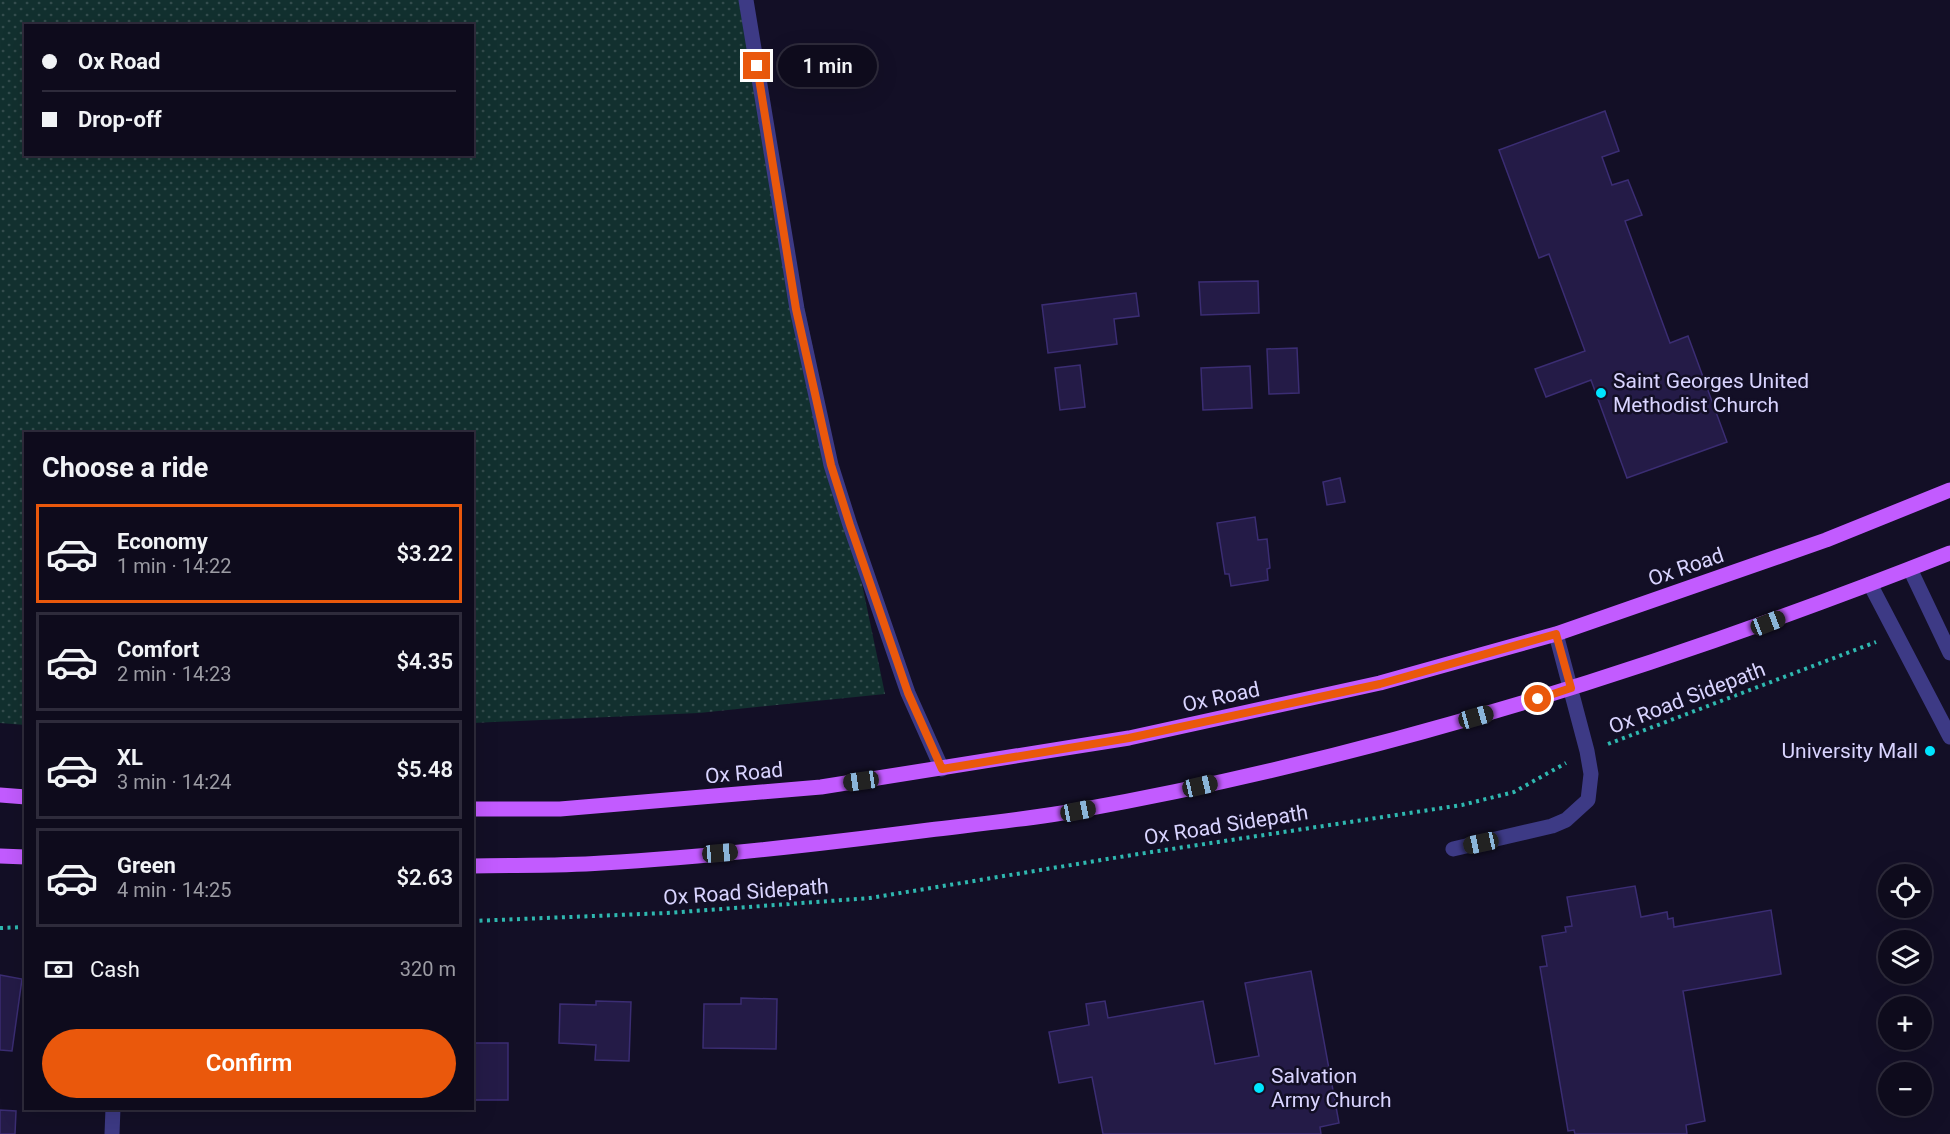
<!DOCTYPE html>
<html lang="en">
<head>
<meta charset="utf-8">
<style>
  body { margin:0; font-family:Roboto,sans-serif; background:#1c1929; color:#f1f3f6; height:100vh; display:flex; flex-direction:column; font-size:22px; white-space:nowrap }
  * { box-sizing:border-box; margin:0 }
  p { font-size:20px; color:#9b9ba3 }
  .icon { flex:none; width:33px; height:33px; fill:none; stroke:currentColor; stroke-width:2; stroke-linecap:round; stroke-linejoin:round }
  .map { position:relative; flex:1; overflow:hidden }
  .side { position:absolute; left:24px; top:432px; width:450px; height:678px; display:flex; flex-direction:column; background:#0e0b1c; border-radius:0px; box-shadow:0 6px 24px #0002,0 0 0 2px #2e2b3b }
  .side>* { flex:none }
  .top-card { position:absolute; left:24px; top:24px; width:450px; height:132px; border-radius:0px; box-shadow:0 6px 24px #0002,0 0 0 2px #2e2b3b; display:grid; align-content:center; height:132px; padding:0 18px; background:#0e0b1c }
  .fabs { position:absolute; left:1878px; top:864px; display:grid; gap:12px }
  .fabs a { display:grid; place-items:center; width:54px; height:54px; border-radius:50%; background:#0e0b1c; box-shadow:0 6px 24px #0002,0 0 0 2px #2e2b3b; font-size:30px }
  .end { position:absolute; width:27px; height:27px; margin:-14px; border:8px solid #ea580c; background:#fff; box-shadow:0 0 0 3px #fff }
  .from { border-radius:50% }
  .bubble { position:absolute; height:42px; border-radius:21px; background:#0e0b1c; box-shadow:0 6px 24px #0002,0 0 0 2px #2e2b3b; font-size:20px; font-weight:600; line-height:42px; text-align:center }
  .car { position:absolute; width:18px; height:36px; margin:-18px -9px; border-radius:8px; box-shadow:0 0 4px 2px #0007; background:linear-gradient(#222 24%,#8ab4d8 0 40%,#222 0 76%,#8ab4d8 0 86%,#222 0) }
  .top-card b { display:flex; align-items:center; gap:21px; height:57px; font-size:22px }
  .top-card b+b { border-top:2px solid #2e2b3b }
  .top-card i { width:15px; height:15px; background:#f1f3f6 }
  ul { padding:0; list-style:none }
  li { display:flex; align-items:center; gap:18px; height:99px; margin:0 12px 9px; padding:0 6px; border:3px solid #2e2b3b; border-radius:0px }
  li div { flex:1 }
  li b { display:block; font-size:22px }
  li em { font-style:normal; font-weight:600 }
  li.on { border-color:#ea580c }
  li>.icon { width:54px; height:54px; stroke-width:1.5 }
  h2 { padding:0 18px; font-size:27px; line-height:72px }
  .pay { display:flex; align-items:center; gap:15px; height:66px; padding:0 18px; font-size:22px }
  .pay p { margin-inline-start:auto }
  .action { display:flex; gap:12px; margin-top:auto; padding:12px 18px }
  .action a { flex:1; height:69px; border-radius:36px; background:#ea580c; color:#fff; font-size:24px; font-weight:600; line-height:69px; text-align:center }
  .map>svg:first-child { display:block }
  .grass { fill:url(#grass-dots); fill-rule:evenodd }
  .building { fill:#241b47; stroke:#3b2d73; stroke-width:1.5 }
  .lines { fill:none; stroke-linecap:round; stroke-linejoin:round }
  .path { stroke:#2fb8b0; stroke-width:4; stroke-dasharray:3 4.5; stroke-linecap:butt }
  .minor { stroke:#3d3a85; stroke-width:15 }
  .major { stroke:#c25bff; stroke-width:15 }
  .route { stroke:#ea580c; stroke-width:8 }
  .poi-dot { fill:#00e5ff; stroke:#130f26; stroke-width:2 }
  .labels { text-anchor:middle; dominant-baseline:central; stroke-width:5; stroke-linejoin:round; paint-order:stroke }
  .poi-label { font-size:21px; fill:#d9d4ff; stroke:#130f26; text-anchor:start }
  .street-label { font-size:21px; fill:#d9d4ff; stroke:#130f26 }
</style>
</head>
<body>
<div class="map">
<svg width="1950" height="1134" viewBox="0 0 1950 1134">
  <defs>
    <pattern id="grass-dots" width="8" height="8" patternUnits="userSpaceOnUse" patternTransform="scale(1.5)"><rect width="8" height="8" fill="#12302f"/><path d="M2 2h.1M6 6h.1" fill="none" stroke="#344d4e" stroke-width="1.8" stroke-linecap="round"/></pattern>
  </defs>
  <rect width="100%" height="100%" fill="#130f26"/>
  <path class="grass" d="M0 0H740L885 694 699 713 473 723 472 434H26L25 725 0 723ZM26 26H472V154H26Z"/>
  <g class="building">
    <path d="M1605 111 1619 151 1602 157 1612 185 1628 180 1642 215 1625 221 1670 343 1688 336 1727 442 1627 478 1591 380 1546 397 1535 369 1585 351 1549 254 1539 258 1499 150Z"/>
    <path d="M1258 281 1259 313 1201 315 1199 282Z"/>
    <path d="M1136 293 1139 316 1114 319 1117 344 1048 353 1042 305Z"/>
    <path d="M1297 348 1299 393 1269 394 1267 349Z"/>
    <path d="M1080 365 1085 407 1060 410 1055 368Z"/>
    <path d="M1250 366 1252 408 1203 410 1201 368Z"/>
    <path d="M1340 478 1345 502 1327 505 1323 482Z"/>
    <path d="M1255 517 1258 540 1267 539 1270 568 1267 569 1268 580 1231 586 1229 574H1225L1217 523Z"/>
    <path d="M1635 886 1641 917 1667 912 1668 919 1673 918 1674 927 1771 910 1781 974 1683 991 1705 1121 1686 1125 1687 1134H1575L1574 1130 1568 1131 1540 967 1547 966 1542 936 1566 932 1565 927 1572 926 1567 897Z"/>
    <path d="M1311 971 1339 1123 1320 1127 1321 1134H1103L1092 1077 1059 1083 1049 1032 1089 1025 1086 1004 1105 1001 1108 1018 1203 1001 1215 1064 1259 1056 1245 983Z"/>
    <path d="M0 975 22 979 12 1051 0 1050Z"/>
    <path d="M741 998 777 999 776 1049 703 1048 704 1004H741Z"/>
    <path d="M596 1001 631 1002 629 1061 595 1060 596 1045 559 1043 560 1004 596 1005Z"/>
    <rect x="472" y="1043" width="36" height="57"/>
    <path d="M0 1110 16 1111 15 1134H0Z"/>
  </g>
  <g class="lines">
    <g class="path">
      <path d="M1608 744 1876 642"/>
      <path d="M472 921 667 913 870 898 1132 855 1462 805 1514 792 1566 763"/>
      <path d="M0 928 26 927"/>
    </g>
    <g class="minor">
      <path d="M746 0 797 309 831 465 850 525 908 693 942 769"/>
      <path d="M1910 569 1950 653"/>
      <path d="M1870 584 1950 737"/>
      <path d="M1453 849 1552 826 1566 820 1588 800 1591 774 1587 751 1556 634"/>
      <path d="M112 1134 113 1108"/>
    </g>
    <g class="major">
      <path d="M0 795 26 797"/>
      <path d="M472 809H560L821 787 1129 738 1380 683 1556 634 1826 540 1950 490"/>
      <path d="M0 856 26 857"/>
      <path d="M472 866C516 865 559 866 602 863 711 857 821 844 929 830 979 824 1030 819 1080 810 1378 757 1669 664 1950 553"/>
    </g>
  </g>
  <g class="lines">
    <path class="route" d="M757 66 796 309 831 465 850 525 908 693 942 769 1129 738 1380 684 1556 634 1571 688 1538 699"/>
  </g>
  <g class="poi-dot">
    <circle cx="1601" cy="393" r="6"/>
    <circle cx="1930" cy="751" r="6"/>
    <circle cx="1259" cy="1088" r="6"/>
  </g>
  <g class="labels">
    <g class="poi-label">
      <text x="1613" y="381">Saint Georges United<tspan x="1613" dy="24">Methodist Church</tspan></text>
      <text x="1918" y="751" text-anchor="end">University Mall</text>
      <text x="1271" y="1076">Salvation<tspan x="1271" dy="24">Army Church</tspan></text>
    </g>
    <g class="street-label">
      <text transform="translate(1686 567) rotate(-19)">Ox Road</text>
      <text transform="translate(1221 697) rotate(-12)">Ox Road</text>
      <text transform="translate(1687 698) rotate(-21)">Ox Road Sidepath</text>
      <text transform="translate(744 773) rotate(-5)">Ox Road</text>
      <text transform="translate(1226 825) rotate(-9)">Ox Road Sidepath</text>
      <text transform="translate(746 892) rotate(-4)">Ox Road Sidepath</text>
    </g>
  </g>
</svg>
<div class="fabs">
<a><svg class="icon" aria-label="locate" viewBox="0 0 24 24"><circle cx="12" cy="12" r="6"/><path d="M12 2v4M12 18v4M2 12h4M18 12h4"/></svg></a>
<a><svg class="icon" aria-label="layers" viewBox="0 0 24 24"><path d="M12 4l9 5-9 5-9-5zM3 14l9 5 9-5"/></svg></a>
<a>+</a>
<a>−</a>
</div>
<i class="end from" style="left:1538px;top:699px"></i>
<i class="end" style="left:757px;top:66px"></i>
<div class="bubble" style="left:778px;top:45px;width:99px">1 min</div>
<i class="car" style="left:1768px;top:623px;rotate:69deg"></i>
<i class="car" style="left:1476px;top:717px;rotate:74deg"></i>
<i class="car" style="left:861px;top:781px;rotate:262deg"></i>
<i class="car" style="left:1200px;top:786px;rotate:77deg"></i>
<i class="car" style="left:1078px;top:811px;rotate:79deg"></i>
<i class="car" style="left:1481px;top:843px;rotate:258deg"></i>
<i class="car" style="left:720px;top:853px;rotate:85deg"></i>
<div class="top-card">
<b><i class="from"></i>Ox Road</b>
<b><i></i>Drop-off</b>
</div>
<section class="side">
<h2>Choose a ride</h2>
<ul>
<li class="on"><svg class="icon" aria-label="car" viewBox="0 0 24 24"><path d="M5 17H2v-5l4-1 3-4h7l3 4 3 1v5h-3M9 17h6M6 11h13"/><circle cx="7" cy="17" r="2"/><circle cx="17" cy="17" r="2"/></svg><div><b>Economy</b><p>1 min · 14:22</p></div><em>$3.22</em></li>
<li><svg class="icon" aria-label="car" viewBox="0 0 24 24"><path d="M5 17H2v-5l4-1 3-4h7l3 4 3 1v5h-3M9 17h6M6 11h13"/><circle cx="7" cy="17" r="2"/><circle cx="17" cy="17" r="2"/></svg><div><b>Comfort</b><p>2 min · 14:23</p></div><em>$4.35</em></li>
<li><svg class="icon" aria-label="car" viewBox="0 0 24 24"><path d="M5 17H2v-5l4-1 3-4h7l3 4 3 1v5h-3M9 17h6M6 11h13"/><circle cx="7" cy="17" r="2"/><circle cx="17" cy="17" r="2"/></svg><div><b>XL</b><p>3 min · 14:24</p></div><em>$5.48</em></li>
<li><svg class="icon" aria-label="car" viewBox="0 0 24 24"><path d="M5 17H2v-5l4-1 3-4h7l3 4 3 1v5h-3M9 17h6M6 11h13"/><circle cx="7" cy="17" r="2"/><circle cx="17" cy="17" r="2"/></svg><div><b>Green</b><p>4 min · 14:25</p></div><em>$2.63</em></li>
</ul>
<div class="pay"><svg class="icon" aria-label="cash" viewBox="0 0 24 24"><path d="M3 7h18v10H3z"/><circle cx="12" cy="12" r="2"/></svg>Cash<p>320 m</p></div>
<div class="action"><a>Confirm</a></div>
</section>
</div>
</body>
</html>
